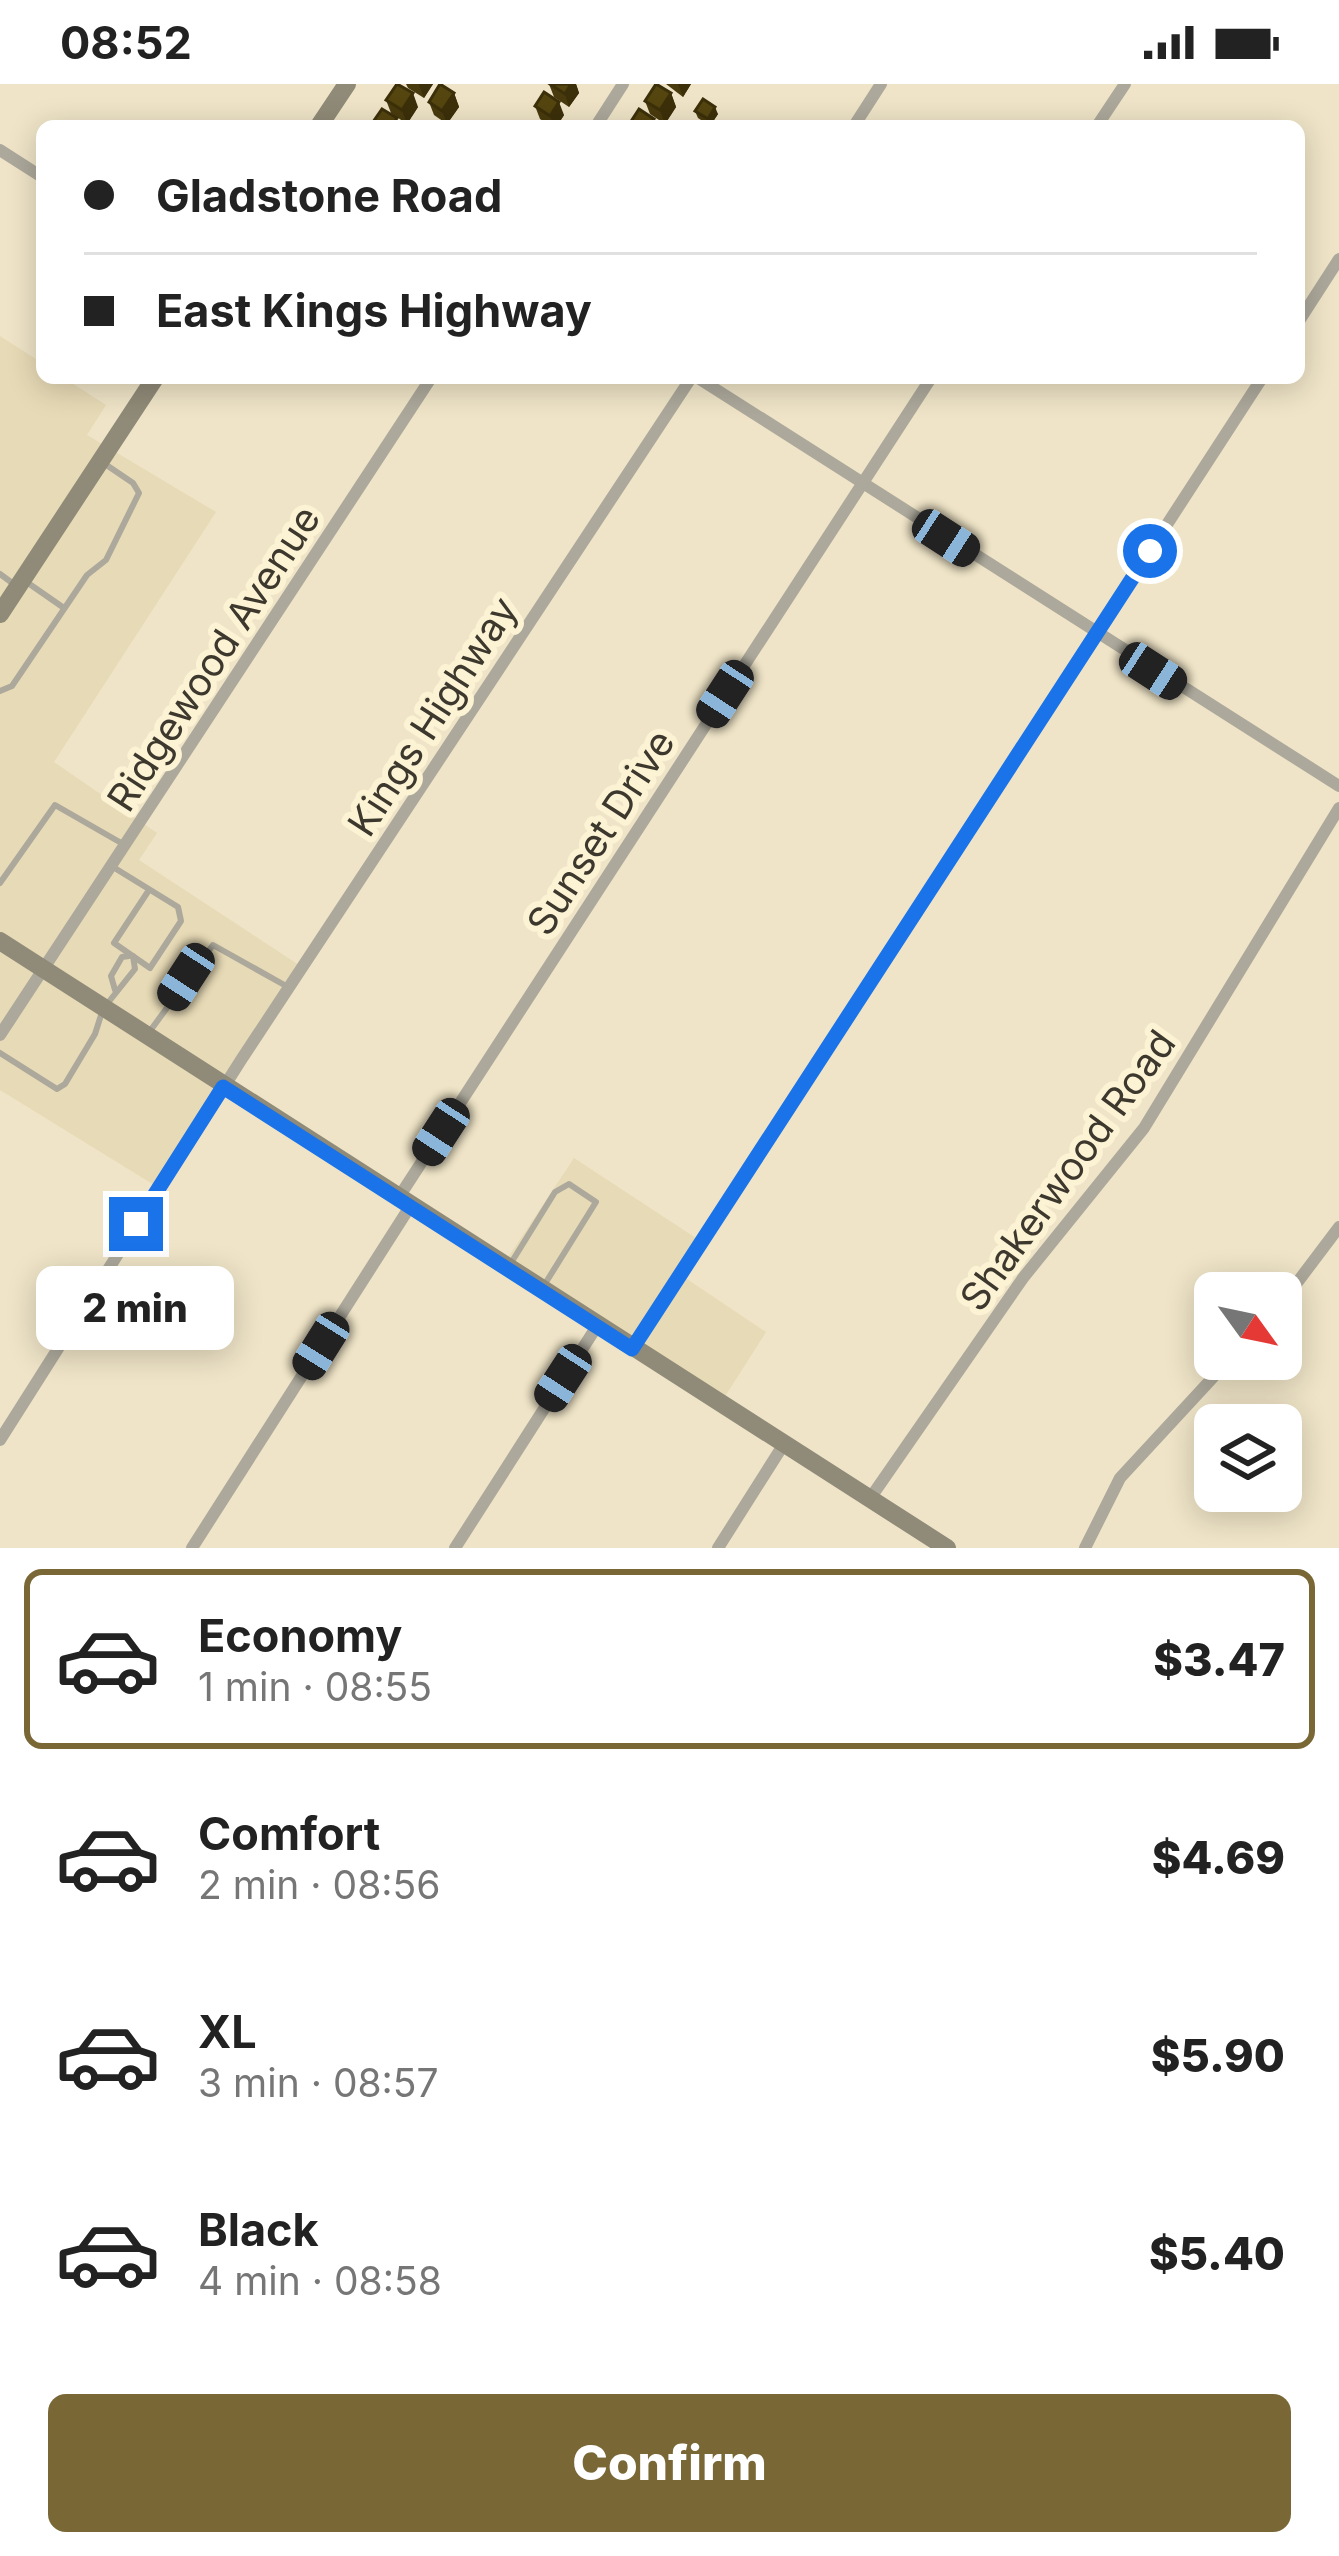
<!DOCTYPE html>
<html lang="en">
<head>
<meta charset="utf-8">
<style>
  body { margin:0; font-family:Inter,sans-serif; background:#f6f6f6; color:#222; height:100vh; display:flex; flex-direction:column; font-size:45px; white-space:nowrap }
  * { box-sizing:border-box; margin:0 }
  p { font-size:39px; color:#767676 }
  .icon { flex:none; width:66px; height:66px; fill:none; stroke:currentColor; stroke-width:2; stroke-linecap:round; stroke-linejoin:round }
  .map { position:relative; height:1464px; overflow:hidden }
  .details { display:flex; flex-direction:column; background:#fff; flex:1 }
  .details>* { flex:none }
  .top-card { position:absolute; left:36px; top:36px; width:1269px; height:264px; border-radius:18px; box-shadow:0 6px 30px #0003; display:grid; align-content:center; height:264px; padding:0 48px; background:#fff }
  .needle { width:78px; rotate:123deg }
  .controls { position:absolute; left:1194px; top:1188px; display:grid; gap:24px }
  .controls a { display:grid; place-items:center; width:108px; height:108px; border-radius:18px; background:#fff; box-shadow:0 6px 30px #0003; font-size:60px }
  .end { position:absolute; width:54px; height:54px; margin:-27px; border:15px solid #1a73e8; background:#fff; box-shadow:0 0 0 6px #fff }
  .from { border-radius:50% }
  .bubble { position:absolute; height:84px; border-radius:18px; background:#fff; box-shadow:0 6px 30px #0003; font-size:39px; font-weight:800; line-height:84px; text-align:center }
  .car { position:absolute; width:36px; height:72px; margin:-36px -18px; border-radius:15px; box-shadow:0 0 9px 3px #0007; background:linear-gradient(#222 24%,#8ab4d8 0 40%,#222 0 76%,#8ab4d8 0 86%,#222 0) }
  .top-card b { display:flex; align-items:center; gap:42px; height:114px; font-size:45px }
  .top-card b+b { border-top:3px solid #e0e0e0 }
  .top-card i { width:30px; height:30px; background:#222 }
  ul { padding:21px 0 0; list-style:none }
  li { display:flex; align-items:center; gap:36px; height:180px; margin:0 24px 18px; padding:0 24px; border:6px solid transparent; border-radius:18px }
  li div { flex:1 }
  li b { display:block; font-size:45px }
  li em { font-style:normal; font-weight:800 }
  li.active { border-color:#796736 }
  li>.icon { width:108px; height:108px; stroke-width:1.5 }
  .cta { display:flex; gap:24px; margin-top:auto; padding:24px 48px }
  .cta a { flex:1; height:138px; border-radius:18px; background:#796736; color:#fff; font-size:48px; font-weight:800; line-height:138px; text-align:center }
  .status { display:flex; justify-content:space-between; align-items:center; height:84px; padding:0 60px; background:#fff; direction:ltr }
  .status svg { height:33px; fill:currentColor }
  .map>svg:first-child { display:block }
  .built { fill:#e7dab6 }
  .lines { fill:none; stroke-linecap:round; stroke-linejoin:round }
  .service { stroke:#aca89b; stroke-width:6 }
  .minor { stroke:#aca89b; stroke-width:12 }
  .secondary { stroke:#908a78; stroke-width:18 }
  .wall { fill:#493b0d }
  .shaded-wall { fill:#3c300a }
  .building { fill:#55450f; stroke:#3c300a; stroke-width:3 }
  .route { stroke:#1a73e8; stroke-width:15 }
  .labels { text-anchor:middle; dominant-baseline:central; stroke-width:12; stroke-linejoin:round; paint-order:stroke }
  .street-label { font-size:39px; fill:#3d382d; stroke:#fcf2d4 }
</style>
</head>
<body>
<div class="status"><b>08:52</b><svg viewBox="0 0 49 12"><path d="M0 12V9h3v3zM5 12V6h3v6zM10 12V3h3v9zM15 12V0h3v12zM26 1h20v11H26zM47 4h2v5h-2z"/></svg></div>
<div class="map">
<svg width="1339" height="1464" viewBox="0 0 1339 1464">
  <rect width="100%" height="100%" fill="#efe4c7"/>
  <g class="built">
    <path d="M0 252 42 279V294H64L106 321 87 351 216 428 54 678 157 749 139 776 302 883 159 1104 0 1006Z"/>
    <path d="M574 1074 702 1158 681 1191 766 1248 719 1322 503 1181Z"/>
  </g>
  <g class="lines">
    <g class="service">
      <path d="M0 490 15 501"/>
      <path d="M28 499 64 524"/>
      <path d="M0 607 12 602 87 491 106 476 139 409 133 399 102 378"/>
      <path d="M113 783 178 823 181 837 150 884 114 859 149 806"/>
      <path d="M0 799 55 721 123 760"/>
      <path d="M115 906 111 892 122 873 129 872"/>
      <path d="M150 947 213 861 288 903"/>
      <path d="M0 969 57 1005 65 1000 95 950 103 925 135 885 133 872"/>
      <path d="M511 1179 555 1108 569 1100 596 1118 543 1203"/>
    </g>
    <g class="minor">
      <path d="M596 42 623 0"/>
      <path d="M854 42 881 0"/>
      <path d="M1097 42 1125 0"/>
      <path d="M0 66 42 93"/>
      <path d="M1299 237 1339 175"/>
      <path d="M698 294 1339 702"/>
      <path d="M0 951 431 294"/>
      <path d="M399 1113 931 294"/>
      <path d="M1281 1220 1339 1143"/>
      <path d="M632 1265 1262 294"/>
      <path d="M0 1356 241 976 691 294"/>
      <path d="M869 1416 1023 1194 1144 1044 1339 724"/>
      <path d="M192 1464 411 1121"/>
      <path d="M455 1464 597 1242"/>
      <path d="M718 1464 782 1363"/>
      <path d="M1085 1464 1120 1394 1230 1275"/>
    </g>
    <g class="secondary">
      <path d="M319 42 347 0"/>
      <path d="M0 530 155 294"/>
      <path d="M0 857 947 1464"/>
    </g>
  </g>
  <g class="wall">
    <path d="M406 0H433L424 14 408 4Z"/>
    <path d="M549 0H576L579 9 569 23 554 13Z"/>
    <path d="M666 0H691L683 13Z"/>
    <path d="M454 9 459 23 447 40 434 31 429 18Z"/>
    <path d="M671 9 676 23 665 40 650 30 645 17Z"/>
    <path d="M386 16 418 23 407 40 391 29Z"/>
    <path d="M535 22 564 31 557 42H550L540 35Z"/>
    <path d="M695 27 718 30 710 42 698 34Z"/>
  </g>
  <g class="shaded-wall">
    <path d="M419 0H433L424 14 419 1Z"/>
    <path d="M571 0H576L579 9 569 23 565 10Z"/>
    <path d="M678 0H691L683 13Z"/>
    <path d="M413 9 418 23 407 40 402 26Z"/>
    <path d="M454 9 459 23 447 40 442 27Z"/>
    <path d="M671 9 676 23 665 40 660 26Z"/>
    <path d="M559 18 564 31 557 42H554L550 32Z"/>
    <path d="M715 23 718 30 710 42 708 35Z"/>
  </g>
  <g class="building">
    <path d="M397 0 413 9 402 26 386 16Z"/>
    <path d="M440 0 454 9 442 27 429 18Z"/>
    <path d="M550 0H571L565 10Z"/>
    <path d="M656 0 671 9 660 26 645 17Z"/>
    <path d="M544 8 559 18 550 32 535 22Z"/>
    <path d="M703 15 715 23 708 35 695 27Z"/>
    <path d="M382 25 397 34 392 42 371 41Z"/>
    <path d="M639 25 654 35 649 42H628Z"/>
  </g>
  <g class="lines">
    <path class="route" d="M136 1140 223 1003 632 1265 1150 467"/>
  </g>
  <g class="labels">
    <g class="street-label">
      <text transform="translate(213 574) rotate(-57)">Ridgewood Avenue</text>
      <text transform="translate(432 632) rotate(-57)">Kings Highway</text>
      <text transform="translate(600 748) rotate(-57)">Sunset Drive</text>
      <text transform="translate(1067 1086) rotate(-54)">Shakerwood Road</text>
    </g>
  </g>
</svg>
<div class="controls">
<a><svg class="needle" viewBox="-14 -14 28 28"><path d="M0-13l5 13h-10z" fill="#e53935"/><path d="M0 13l5-13h-10z" fill="#767676"/></svg></a>
<a><svg class="icon" aria-label="layers" viewBox="0 0 24 24"><path d="M12 4l9 5-9 5-9-5zM3 14l9 5 9-5"/></svg></a>
</div>
<i class="end from" style="left:1150px;top:467px"></i>
<i class="end" style="left:136px;top:1140px"></i>
<div class="bubble" style="left:36px;top:1182px;width:198px">2 min</div>
<i class="car" style="left:946px;top:454px;rotate:123deg"></i>
<i class="car" style="left:1153px;top:587px;rotate:123deg"></i>
<i class="car" style="left:725px;top:610px;rotate:213deg"></i>
<i class="car" style="left:186px;top:893px;rotate:213deg"></i>
<i class="car" style="left:441px;top:1048px;rotate:213deg"></i>
<i class="car" style="left:321px;top:1262px;rotate:212deg"></i>
<i class="car" style="left:563px;top:1294px;rotate:213deg"></i>
<div class="top-card">
<b><i class="from"></i>Gladstone Road</b>
<b><i></i>East Kings Highway</b>
</div>
</div>
<section class="details">
<ul>
<li class="active"><svg class="icon" aria-label="car" viewBox="0 0 24 24"><path d="M5 17H2v-5l4-1 3-4h7l3 4 3 1v5h-3M9 17h6M6 11h13"/><circle cx="7" cy="17" r="2"/><circle cx="17" cy="17" r="2"/></svg><div><b>Economy</b><p>1 min · 08:55</p></div><em>$3.47</em></li>
<li><svg class="icon" aria-label="car" viewBox="0 0 24 24"><path d="M5 17H2v-5l4-1 3-4h7l3 4 3 1v5h-3M9 17h6M6 11h13"/><circle cx="7" cy="17" r="2"/><circle cx="17" cy="17" r="2"/></svg><div><b>Comfort</b><p>2 min · 08:56</p></div><em>$4.69</em></li>
<li><svg class="icon" aria-label="car" viewBox="0 0 24 24"><path d="M5 17H2v-5l4-1 3-4h7l3 4 3 1v5h-3M9 17h6M6 11h13"/><circle cx="7" cy="17" r="2"/><circle cx="17" cy="17" r="2"/></svg><div><b>XL</b><p>3 min · 08:57</p></div><em>$5.90</em></li>
<li><svg class="icon" aria-label="car" viewBox="0 0 24 24"><path d="M5 17H2v-5l4-1 3-4h7l3 4 3 1v5h-3M9 17h6M6 11h13"/><circle cx="7" cy="17" r="2"/><circle cx="17" cy="17" r="2"/></svg><div><b>Black</b><p>4 min · 08:58</p></div><em>$5.40</em></li>
</ul>
<div class="cta"><a>Confirm</a></div>
</section>
</body>
</html>
